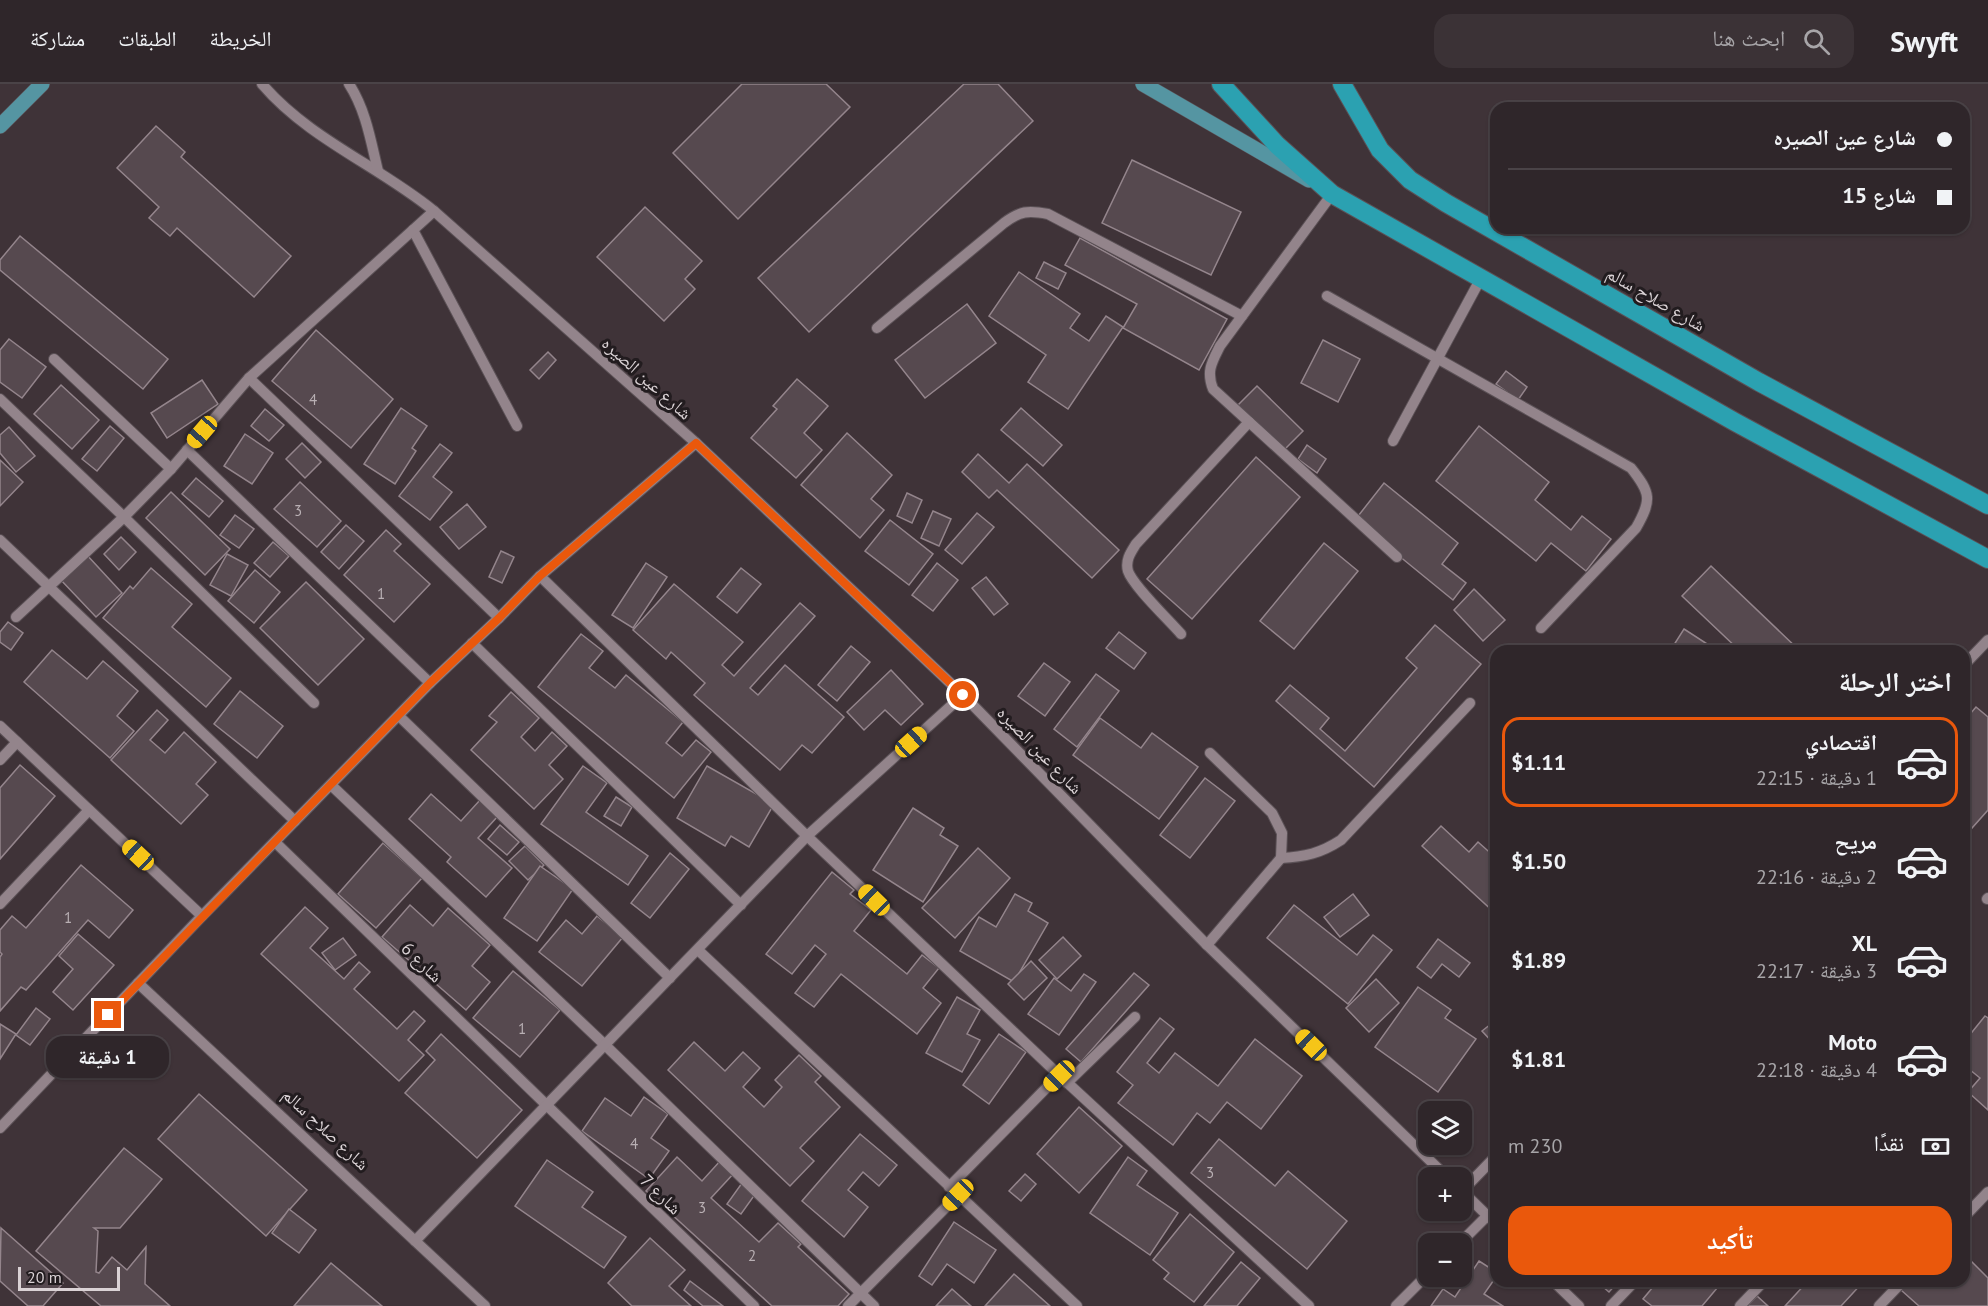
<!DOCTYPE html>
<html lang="ar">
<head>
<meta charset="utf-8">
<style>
  body { margin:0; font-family:"PT Sans","Noto Naskh Arabic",sans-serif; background:#3b3236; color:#f1f3f6; direction:rtl; height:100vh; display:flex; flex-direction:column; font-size:22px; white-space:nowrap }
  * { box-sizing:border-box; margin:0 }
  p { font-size:20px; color:#a7a5a8 }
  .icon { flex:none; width:33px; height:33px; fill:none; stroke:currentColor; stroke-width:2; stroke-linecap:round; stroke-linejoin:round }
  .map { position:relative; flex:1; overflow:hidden; direction:ltr }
  .drawer { position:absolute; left:1490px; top:561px; width:480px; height:642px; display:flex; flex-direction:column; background:#2f262a; border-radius:18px; box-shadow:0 2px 4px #0004,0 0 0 2px #4a4347; direction:rtl }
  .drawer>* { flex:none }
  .banner { position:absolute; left:1490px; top:18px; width:480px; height:132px; border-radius:18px; box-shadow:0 2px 4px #0004,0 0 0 2px #4a4347; direction:rtl; display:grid; align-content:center; height:132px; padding:0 18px; background:#2f262a }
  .controls { position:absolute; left:1418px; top:1017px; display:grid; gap:12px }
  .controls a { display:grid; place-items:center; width:54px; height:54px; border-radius:12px; background:#2f262a; box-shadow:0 2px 4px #0004,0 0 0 2px #4a4347; font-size:30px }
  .scale { position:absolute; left:18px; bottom:15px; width:102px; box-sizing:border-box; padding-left:6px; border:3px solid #dad2d5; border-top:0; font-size:16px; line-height:21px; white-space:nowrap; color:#dad2d5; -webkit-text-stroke:4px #221c1f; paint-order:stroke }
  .end { position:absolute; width:27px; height:27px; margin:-14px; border:8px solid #ea580c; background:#fff; box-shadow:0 0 0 3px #fff }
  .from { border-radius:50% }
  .bubble { position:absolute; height:42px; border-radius:18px; background:#2f262a; box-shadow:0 2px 4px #0004,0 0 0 2px #4a4347; font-size:20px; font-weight:700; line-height:42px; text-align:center; direction:rtl }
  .car { position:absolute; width:18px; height:36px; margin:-18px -9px; border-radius:8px; box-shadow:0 0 4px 2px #0007; background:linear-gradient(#f5c518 24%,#345 0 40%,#f5c518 0 76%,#345 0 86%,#f5c518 0) }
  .banner b { display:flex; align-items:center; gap:21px; height:57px; font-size:22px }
  .banner b+b { border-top:2px solid #4a4347 }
  .banner i { width:15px; height:15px; background:#f1f3f6 }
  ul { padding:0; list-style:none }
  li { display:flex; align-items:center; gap:18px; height:90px; margin:0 12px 9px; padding:0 6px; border:3px solid transparent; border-radius:18px }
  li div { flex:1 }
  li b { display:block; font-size:22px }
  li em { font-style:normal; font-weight:700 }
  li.selected { border-color:#ea580c }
  li>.icon { width:54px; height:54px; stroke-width:1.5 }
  h2 { padding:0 18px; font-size:27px; line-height:72px }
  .pay { display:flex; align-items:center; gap:15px; height:66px; padding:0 18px; font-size:22px }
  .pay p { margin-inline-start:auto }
  .primary-button { display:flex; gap:12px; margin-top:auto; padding:12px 18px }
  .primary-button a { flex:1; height:69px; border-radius:18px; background:#ea580c; color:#fff; font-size:24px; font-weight:700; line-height:69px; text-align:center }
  header { display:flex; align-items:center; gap:36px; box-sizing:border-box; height:84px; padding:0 30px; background:#2f262a; border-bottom:2px solid #4a4347 }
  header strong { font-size:28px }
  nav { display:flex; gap:33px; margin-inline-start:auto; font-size:21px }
  .search { width:420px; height:54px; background:#3b3236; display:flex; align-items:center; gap:15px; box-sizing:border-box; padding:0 21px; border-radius:18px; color:#a7a5a8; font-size:22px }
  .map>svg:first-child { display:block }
  .building { fill:#56494f; stroke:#94858c; stroke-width:1.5 }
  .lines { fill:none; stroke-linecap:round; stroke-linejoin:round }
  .minor-casing { stroke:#5b5156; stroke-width:12 }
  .major-casing { stroke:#5b5156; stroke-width:16 }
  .highway-casing { stroke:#5b5156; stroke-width:20 }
  .minor { stroke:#93848b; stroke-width:10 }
  .major { stroke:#5595a2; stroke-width:15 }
  .highway { stroke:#2ba1b1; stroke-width:18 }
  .route { stroke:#ea580c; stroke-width:8 }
  .labels { text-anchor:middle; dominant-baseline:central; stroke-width:6; stroke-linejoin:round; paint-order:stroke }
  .number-label { font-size:15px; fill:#b9b0b4 }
  .street-label { font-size:18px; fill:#dad2d5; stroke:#221c1f }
</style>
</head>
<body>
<header>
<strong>Swyft</strong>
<div class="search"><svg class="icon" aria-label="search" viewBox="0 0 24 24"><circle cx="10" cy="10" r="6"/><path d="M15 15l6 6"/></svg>ابحث هنا</div>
<nav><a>الخريطة</a><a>الطبقات</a><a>مشاركة</a></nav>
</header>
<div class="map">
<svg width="1988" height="1222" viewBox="0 0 1988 1222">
  <rect width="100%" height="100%" fill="#3f3338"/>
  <g class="building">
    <path d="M742 0H826L850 23 738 135 673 69Z"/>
    <path d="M964 0H998L1033 37 809 248 758 194Z"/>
    <path d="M156 42 185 68 181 73 291 172 254 213 177 144 170 152 149 134 159 123 117 84Z"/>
    <path d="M1132 76 1241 128 1211 191 1102 139Z"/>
    <path d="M645 123 702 177 685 195 695 205 664 237 597 173Z"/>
    <path d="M20 152 168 275 143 305 0 186V176Z"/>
    <path d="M1080 154 1227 235 1199 286 1123 244 1137 220 1065 181Z"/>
    <path d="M1044 178 1066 189 1058 205 1036 194Z"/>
    <path d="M1019 188 1080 230 1070 244 1089 257 1106 232 1123 243 1068 325 1028 298 1046 271 989 232Z"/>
    <path d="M967 220 996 259 925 314 895 276Z"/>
    <path d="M316 246 393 315 351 364 272 297Z"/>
    <path d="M9 255 46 283 22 314 0 298V266Z"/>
    <path d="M1323 256 1360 275 1338 318 1301 299Z"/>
    <path d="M548 268 556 276 539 295 530 286Z"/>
    <path d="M1506 287 1527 303 1518 316 1496 300Z"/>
    <path d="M797 295 828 322 804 349 822 366 796 394 751 354 777 325 773 322Z"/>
    <path d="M202 296 218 320 167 354 151 329Z"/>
    <path d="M61 301 99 336 72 365 34 330Z"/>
    <path d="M1257 302 1303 347 1284 366 1238 321Z"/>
    <path d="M401 324 427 342 412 364 416 367 395 400 364 380Z"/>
    <path d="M1021 324 1062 361 1043 382 1001 346Z"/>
    <path d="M265 325 284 341 269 357 251 342Z"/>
    <path d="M110 342 124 354 97 387 82 375Z"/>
    <path d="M1479 342 1549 398 1535 416 1571 446 1582 432 1611 455 1586 487 1551 459 1536 477 1436 397Z"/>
    <path d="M9 343 35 372 16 388 0 369V351Z"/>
    <path d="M847 349 892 391 871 415 884 426 860 454 801 401Z"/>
    <path d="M245 350 273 369 252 400 224 382Z"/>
    <path d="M302 359 321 378 305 394 286 375Z"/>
    <path d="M440 360 452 369 433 393 452 408 430 436 399 412Z"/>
    <path d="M1307 361 1326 375 1317 389 1298 375Z"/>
    <path d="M978 370 1009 399 1027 380 1119 466 1092 494 997 406 989 414 962 388Z"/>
    <path d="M1256 373 1300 413 1192 535 1147 495Z"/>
    <path d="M0 376 23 398 0 422Z"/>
    <path d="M196 394 223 417 209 433 182 410Z"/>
    <path d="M300 398 341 437 317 463 274 425Z"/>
    <path d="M1384 399 1458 459 1442 480 1466 499 1453 516 1355 436Z"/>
    <path d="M171 408 230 465 205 491 146 434Z"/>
    <path d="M907 409 922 416 912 439 897 432Z"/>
    <path d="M467 420 486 443 459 465 440 443Z"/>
    <path d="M933 427 951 435 939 462 921 454Z"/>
    <path d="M977 429 994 443 962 480 945 466Z"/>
    <path d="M235 431 254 445 239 464 220 451Z"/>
    <path d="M890 436 933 470 909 501 865 467Z"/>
    <path d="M346 441 364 457 339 485 321 468Z"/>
    <path d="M386 446 401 460 394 467 430 500 394 538 344 491Z"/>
    <path d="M121 453 136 468 119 486 104 470Z"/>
    <path d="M273 458 289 472 270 493 254 479Z"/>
    <path d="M1324 459 1358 487 1294 565 1260 537Z"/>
    <path d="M501 467 514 473 502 499 489 493Z"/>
    <path d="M86 470 122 509 96 533 60 495Z"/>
    <path d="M227 470 248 481 231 512 210 501Z"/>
    <path d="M646 479 667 493 633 544 612 531Z"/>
    <path d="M937 479 958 496 933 527 912 511Z"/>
    <path d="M1711 482 1800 567H1740L1682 512Z"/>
    <path d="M151 484 192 520 172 543 231 594 206 623 103 534 130 502 133 505Z"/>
    <path d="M741 484 761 500 737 529 717 513Z"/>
    <path d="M255 486 280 508 254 539 228 517Z"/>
    <path d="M986 493 1008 520 994 531 972 504Z"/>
    <path d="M306 498 364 555 318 601 260 544Z"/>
    <path d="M674 500 743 558 722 581 734 592 800 519 815 532 750 604 758 611 785 581 844 633 812 669 802 661 780 686 694 611 705 599 671 568 666 575 633 546Z"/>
    <path d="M1474 505 1505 536 1483 557 1454 526Z"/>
    <path d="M8 538 23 549 11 566 0 558V548Z"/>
    <path d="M1435 541 1481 580 1374 703 1276 617 1290 601 1329 634 1320 645 1345 667 1417 584 1406 574Z"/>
    <path d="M1684 545 1718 567H1670Z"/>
    <path d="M1119 548 1146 569 1134 585 1106 564Z"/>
    <path d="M581 550 603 567 589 584 615 604 626 591 683 638 666 659 682 672 696 656 711 668 674 714 538 603Z"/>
    <path d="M851 562 870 578 837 617 818 601Z"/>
    <path d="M52 566 87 595 103 577 138 607 117 632 134 647 110 674 24 598Z"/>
    <path d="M1044 579 1070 598 1045 632 1018 612Z"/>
    <path d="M891 586 923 620 901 641 885 626 864 646 847 628Z"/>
    <path d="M1096 590 1119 607 1077 663 1054 645Z"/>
    <path d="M240 607 283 642 257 674 214 640Z"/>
    <path d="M511 608 539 634 521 653 535 667 552 648 567 662 549 681 563 695 534 725 471 666 497 638 489 632Z"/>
    <path d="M1976 623 1988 633V726L1964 753V637Z"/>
    <path d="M157 626 168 636 150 656 165 669 184 648 216 678 196 700 208 711 181 740 111 676Z"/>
    <path d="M1100 634 1141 664 1152 649 1198 683 1159 735 1073 671Z"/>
    <path d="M20 681 55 712 0 775V704Z"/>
    <path d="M583 682 607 699 586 728 648 772 628 801 541 740Z"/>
    <path d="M707 682 774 720 749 763 731 752 725 762 677 734Z"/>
    <path d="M1205 694 1235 717 1190 774 1160 751Z"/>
    <path d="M431 710 461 737 480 716 498 732 478 754 512 784 486 813 447 778 451 773 409 735Z"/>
    <path d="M616 713 632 723 621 742 604 732Z"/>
    <path d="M913 724 944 744 940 751 958 762 923 818 873 786Z"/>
    <path d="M500 741 519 758 507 771 488 755Z"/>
    <path d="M1441 742 1469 768 1478 758 1496 774V830L1422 762Z"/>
    <path d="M383 759 422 794 376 844 338 810Z"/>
    <path d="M525 762 544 781 528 796 509 777Z"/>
    <path d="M978 764 1010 794 955 854 922 824Z"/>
    <path d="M670 769 689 785 650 834 631 819Z"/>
    <path d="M81 781 133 826 109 854 88 836 26 906 21 903 0 927V873L2 870 0 868V846L12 832 26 844Z"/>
    <path d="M540 782 573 805 537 857 504 834Z"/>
    <path d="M832 788 854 806 850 810 871 826 854 847 907 890 922 871 939 884 923 904 941 919 917 950 841 890 814 923 795 909 826 870 815 861 792 890 766 870Z"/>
    <path d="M1015 810 1032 819 1028 827 1048 839 1014 898 960 867 979 833 996 843Z"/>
    <path d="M1353 810 1369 831 1340 853 1324 833Z"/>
    <path d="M410 821 433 842 448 824 490 861 472 882 490 898 466 926 382 853Z"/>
    <path d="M1294 821 1357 871 1373 851 1392 866 1348 920 1267 854Z"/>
    <path d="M305 823 328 844 310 864 344 895 359 878 370 888 354 905 397 945 414 927 425 937 408 956 424 971 399 997 261 870Z"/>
    <path d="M597 832 623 853 582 902 539 868 566 836 582 850Z"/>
    <path d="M78 850 114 881 73 926 53 908 73 885 59 872Z"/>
    <path d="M1063 853 1081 872 1057 895 1039 876Z"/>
    <path d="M343 854 356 871 335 886 322 869Z"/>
    <path d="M1438 855 1470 879 1459 893 1442 880 1431 894 1417 883Z"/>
    <path d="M1031 877 1047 894 1024 916 1008 900Z"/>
    <path d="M513 887 560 926 520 973 473 934Z"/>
    <path d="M1134 889 1149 901 1081 978 1066 965Z"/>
    <path d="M1084 890 1096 898 1059 951 1028 930 1054 894 1071 907Z"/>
    <path d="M1376 895 1399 919 1369 948 1346 924Z"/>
    <path d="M1418 903 1451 926 1445 934 1476 955 1438 1008 1375 963Z"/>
    <path d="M957 913 980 926 967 950 980 956 962 988 926 969Z"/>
    <path d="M36 924 50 935 30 961 16 951Z"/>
    <path d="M1985 932 1988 934V1026L1968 1008 1980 994 1964 981V958Z"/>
    <path d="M1160 934 1174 945 1147 979 1159 989 1175 969 1218 1002 1255 955 1302 992 1261 1045 1227 1018 1210 1039 1197 1029 1173 1061 1118 1019 1133 1001 1117 988Z"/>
    <path d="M1496 936V962L1482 947Z"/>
    <path d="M0 940 16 950 0 975Z"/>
    <path d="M441 950 522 1026 477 1074 405 1009 435 976 426 967Z"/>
    <path d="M999 950 1026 968 989 1020 963 1001Z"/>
    <path d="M694 958 725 987 743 968 760 984 743 1003 764 1023 782 1003 775 996 799 971 821 992 815 998 840 1023 800 1064 814 1077 790 1102 668 986Z"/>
    <path d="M199 1010 307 1106 266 1152 158 1055Z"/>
    <path d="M644 1013 668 1030 651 1054 669 1067 649 1095 582 1047 605 1014 631 1032Z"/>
    <path d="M1079 1023 1122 1062 1079 1109 1037 1070Z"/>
    <path d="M860 1050 897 1081 879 1102 863 1088 848 1106 868 1123 844 1153 802 1117Z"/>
    <path d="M1219 1055 1275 1102 1288 1087 1347 1137 1307 1185 1191 1089Z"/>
    <path d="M124 1064 162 1095 120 1144H94L98 1147 96 1188 99 1189 112 1173 127 1186 146 1163 145 1200 170 1222H101L36 1167Z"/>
    <path d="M677 1073 702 1097 721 1076 735 1088 711 1114 759 1158 778 1139 801 1160 798 1163 849 1210 838 1222H772L646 1107Z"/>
    <path d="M1128 1073 1147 1087 1137 1101 1178 1129 1150 1171 1090 1129Z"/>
    <path d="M547 1076 593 1108 582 1123 626 1153 604 1184 515 1122Z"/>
    <path d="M1025 1090 1036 1100 1021 1117 1009 1107Z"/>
    <path d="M742 1099 756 1109 741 1130 727 1120Z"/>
    <path d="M289 1125 316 1146 299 1169 272 1149Z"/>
    <path d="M1190 1130 1234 1168 1194 1218 1164 1195 1169 1189 1153 1176Z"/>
    <path d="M954 1138 996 1166 974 1199 947 1180 932 1201 919 1192Z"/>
    <path d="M1 1144 63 1199 43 1222H28L0 1197Z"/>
    <path d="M650 1154 685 1186 669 1202 691 1222H632L608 1199Z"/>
    <path d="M1964 1170 1988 1194V1222H1919L1901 1206 1909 1197H1964Z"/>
    <path d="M1479 1177 1496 1188V1193L1484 1210 1503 1222H1431L1443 1205 1455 1213Z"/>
    <path d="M1241 1178 1260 1194 1237 1222H1204Z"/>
    <path d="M331 1179 382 1222H294Z"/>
    <path d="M1014 1190 1050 1222H985Z"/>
    <path d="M690 1197 723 1222H703L684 1206Z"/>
    <path d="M1596 1197H1619L1609 1208Z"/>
    <path d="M1658 1197H1723L1702 1222H1652L1643 1215Z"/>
    <path d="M1808 1197H1864L1841 1222H1785Z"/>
    <path d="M952 1205 971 1222H936Z"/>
    <path d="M1757 1212 1768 1222H1747Z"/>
  </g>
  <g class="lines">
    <defs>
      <g id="minor">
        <path d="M262 0C309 55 379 82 434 127L696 359 963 611 1207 861 1448 1094"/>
        <path d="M349 0C366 26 371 58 378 87"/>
        <path d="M1332 110 1220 262C1212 278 1206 287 1213 305L1397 473"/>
        <path d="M413 146 517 342"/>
        <path d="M1327 212 1631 384C1651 409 1652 416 1636 444L1541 544"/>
        <path d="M877 244 1004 139C1020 127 1028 126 1048 130L1242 232"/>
        <path d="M54 275 171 385"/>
        <path d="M249 294 499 534"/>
        <path d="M0 315 124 433 314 619"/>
        <path d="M1393 357 1481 194"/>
        <path d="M187 366 430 599"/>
        <path d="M0 456 295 737"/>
        <path d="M540 492 807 752 1059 991 1309 1222"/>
        <path d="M16 533 124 433 171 385 249 294 434 127"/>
        <path d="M1181 550C1169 536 1133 502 1128 487 1125 476 1131 468 1136 460L1249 338"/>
        <path d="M472 559 741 821"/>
        <path d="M1964 581 1988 556"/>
        <path d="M399 632 670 894"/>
        <path d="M0 642 202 832"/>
        <path d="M0 676 17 658"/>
        <path d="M331 701 605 961 874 1222"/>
        <path d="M275 758 754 1222"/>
        <path d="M1281 774C1305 773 1321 769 1341 756L1470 619"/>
        <path d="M1987 815 1988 814"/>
        <path d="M0 820 89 726"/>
        <path d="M1207 861 1281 774 1282 749 1272 729 1210 669"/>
        <path d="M698 866 1077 1222"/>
        <path d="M138 899 485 1222"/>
        <path d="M1067 999 1135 933"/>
        <path d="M0 1044 202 832 430 599 499 534 540 492 696 359"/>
        <path d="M949 1103 1059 991"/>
        <path d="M1461 1106 1496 1140"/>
        <path d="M1462 1107 1496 1072"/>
        <path d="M1964 1133 1988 1108"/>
        <path d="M415 1157 807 752 963 611"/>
        <path d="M1459 1160 1487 1132"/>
        <path d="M1553 1197 1579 1222"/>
        <path d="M848 1222 958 1111"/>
        <path d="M1396 1222 1428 1190"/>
        <path d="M1611 1222 1635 1197"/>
        <path d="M1740 1222 1764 1197"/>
        <path d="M1879 1222 1903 1197"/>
      </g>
      <g id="major">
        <path d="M1143 0 1309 96"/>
        <path d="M0 42 42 0"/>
      </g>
      <g id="highway">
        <path d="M1221 0 1277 61 1332 110 1735 338 1988 475"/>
        <path d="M1342 0 1380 66 1410 96 1446 119 1759 298 1988 421"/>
      </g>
    </defs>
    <use href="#minor" class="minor-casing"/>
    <use href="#major" class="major-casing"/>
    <use href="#highway" class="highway-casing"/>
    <use href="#minor" class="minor"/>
    <use href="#major" class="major"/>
    <use href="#highway" class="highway"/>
  </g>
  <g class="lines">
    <path class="route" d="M108 931 295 737 430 599 499 534 540 492 696 359 963 611"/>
  </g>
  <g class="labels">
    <g class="number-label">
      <text x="313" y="315">4</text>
      <text x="298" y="426">3</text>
      <text x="381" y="509">1</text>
      <text x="68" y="833">1</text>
      <text x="522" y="944">1</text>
      <text x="634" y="1059">4</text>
      <text x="1210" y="1088">3</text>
      <text x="702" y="1123">3</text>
      <text x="752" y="1171">2</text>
    </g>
    <g class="street-label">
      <text transform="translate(1656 215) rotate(30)">شارع صلاح سالم</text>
      <text transform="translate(647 294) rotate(42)">شارع عين الصيره</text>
      <text transform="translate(1040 666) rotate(46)">شارع عين الصيره</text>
      <text transform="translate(422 878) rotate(44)">شارع 6</text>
      <text transform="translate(326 1045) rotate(43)">شارع صلاح سالم</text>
      <text transform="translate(661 1110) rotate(44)">شارع 7</text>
    </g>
  </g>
</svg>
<div class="controls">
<a><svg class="icon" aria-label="layers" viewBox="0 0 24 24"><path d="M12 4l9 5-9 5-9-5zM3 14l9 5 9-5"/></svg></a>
<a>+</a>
<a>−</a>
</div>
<div class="scale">20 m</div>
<i class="end from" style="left:963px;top:611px"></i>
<i class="end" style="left:108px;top:931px"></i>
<div class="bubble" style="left:46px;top:952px;width:123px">1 دقيقة</div>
<i class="car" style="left:202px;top:348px;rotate:221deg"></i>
<i class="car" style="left:911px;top:658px;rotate:48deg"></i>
<i class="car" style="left:138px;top:771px;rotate:313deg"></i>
<i class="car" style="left:874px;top:816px;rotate:314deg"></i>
<i class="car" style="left:1311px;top:961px;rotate:314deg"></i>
<i class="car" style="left:1059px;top:992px;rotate:225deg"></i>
<i class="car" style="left:958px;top:1111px;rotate:224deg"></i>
<div class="banner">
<b><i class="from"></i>شارع عين الصيره</b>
<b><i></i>شارع 15</b>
</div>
<section class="drawer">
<h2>اختر الرحلة</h2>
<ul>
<li class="selected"><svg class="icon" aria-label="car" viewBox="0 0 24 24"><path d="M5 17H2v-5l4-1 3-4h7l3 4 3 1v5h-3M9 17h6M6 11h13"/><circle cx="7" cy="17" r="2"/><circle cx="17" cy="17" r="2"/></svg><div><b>اقتصادي</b><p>1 دقيقة · 22:15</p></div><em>$1.11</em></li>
<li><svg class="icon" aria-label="car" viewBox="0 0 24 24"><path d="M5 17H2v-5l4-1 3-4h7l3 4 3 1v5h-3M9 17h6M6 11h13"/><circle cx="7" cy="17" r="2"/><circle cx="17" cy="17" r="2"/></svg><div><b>مريح</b><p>2 دقيقة · 22:16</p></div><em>$1.50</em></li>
<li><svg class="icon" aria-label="car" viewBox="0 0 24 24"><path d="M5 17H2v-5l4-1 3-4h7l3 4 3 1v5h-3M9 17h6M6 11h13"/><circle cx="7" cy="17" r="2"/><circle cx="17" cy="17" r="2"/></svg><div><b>XL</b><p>3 دقيقة · 22:17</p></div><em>$1.89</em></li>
<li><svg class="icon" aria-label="car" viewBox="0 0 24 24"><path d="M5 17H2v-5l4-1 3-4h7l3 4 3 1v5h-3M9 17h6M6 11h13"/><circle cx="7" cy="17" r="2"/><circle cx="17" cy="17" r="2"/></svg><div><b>Moto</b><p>4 دقيقة · 22:18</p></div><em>$1.81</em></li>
</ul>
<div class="pay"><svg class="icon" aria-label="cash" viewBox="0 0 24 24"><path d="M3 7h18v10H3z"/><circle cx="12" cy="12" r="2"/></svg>نقدًا<p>230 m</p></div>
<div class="primary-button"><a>تأكيد</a></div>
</section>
</div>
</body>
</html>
